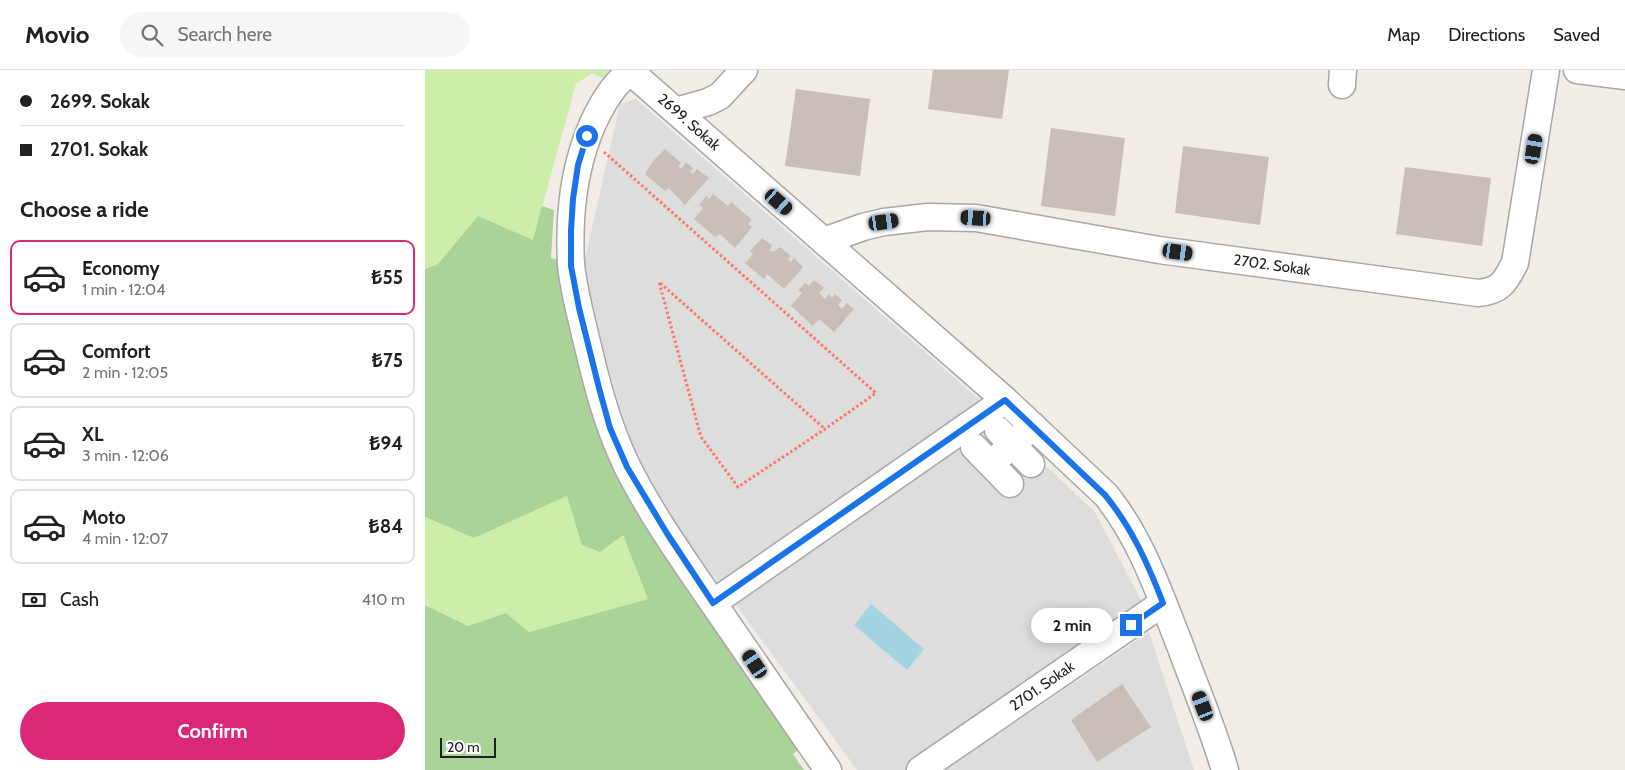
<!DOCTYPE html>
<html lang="en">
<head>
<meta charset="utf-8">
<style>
  body { margin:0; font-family:Cabin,sans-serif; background:#f6f6f6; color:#202124; height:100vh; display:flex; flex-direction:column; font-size:19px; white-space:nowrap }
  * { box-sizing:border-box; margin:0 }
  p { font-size:16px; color:#757577 }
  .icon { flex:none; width:28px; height:28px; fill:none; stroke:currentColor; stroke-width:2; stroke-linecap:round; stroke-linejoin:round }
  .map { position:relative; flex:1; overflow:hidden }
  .panel { display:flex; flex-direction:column; background:#fff; width:425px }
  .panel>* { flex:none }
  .top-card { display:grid; align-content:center; height:110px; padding:0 20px; background:#fff }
  .scale { position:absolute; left:15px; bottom:12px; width:56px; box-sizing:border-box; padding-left:5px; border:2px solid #202020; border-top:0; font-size:14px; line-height:18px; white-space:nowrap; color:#202020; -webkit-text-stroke:4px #fff; paint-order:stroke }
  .end { position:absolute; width:22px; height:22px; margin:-11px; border:6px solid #1a73e8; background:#fff; box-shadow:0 0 0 2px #fff }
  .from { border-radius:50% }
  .bubble { position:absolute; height:35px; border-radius:18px; background:#fff; box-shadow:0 2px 12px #0003; font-size:16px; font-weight:800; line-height:35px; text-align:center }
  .car { position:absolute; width:15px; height:30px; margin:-15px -8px; border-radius:6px; box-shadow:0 0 4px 1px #0007; background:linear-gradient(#222 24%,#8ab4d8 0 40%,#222 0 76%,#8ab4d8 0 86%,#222 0) }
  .top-card b { display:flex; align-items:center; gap:18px; height:48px; font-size:19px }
  .top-card b+b { border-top:1px solid #e0e0e0 }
  .top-card i { width:12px; height:12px; background:#202124 }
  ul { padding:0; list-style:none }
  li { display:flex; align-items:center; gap:15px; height:75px; margin:0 10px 8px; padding:0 10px; border:2px solid #e0e0e0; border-radius:10px }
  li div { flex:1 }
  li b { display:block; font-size:19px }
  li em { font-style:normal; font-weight:800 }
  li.selected { border-color:#db2777 }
  li>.icon { width:45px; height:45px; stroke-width:1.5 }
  h2 { padding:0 20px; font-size:22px; line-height:60px }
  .pay { display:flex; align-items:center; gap:12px; height:55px; padding:0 20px; font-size:19px }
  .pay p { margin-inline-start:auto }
  .button { display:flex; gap:10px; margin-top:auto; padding:10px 20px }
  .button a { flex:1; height:58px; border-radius:30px; background:#db2777; color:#fff; font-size:20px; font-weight:800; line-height:58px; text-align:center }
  header { display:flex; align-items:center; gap:30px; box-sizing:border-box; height:70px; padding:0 25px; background:#fff; border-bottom:1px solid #e0e0e0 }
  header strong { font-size:24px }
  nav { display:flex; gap:28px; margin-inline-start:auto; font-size:18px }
  .search { width:350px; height:45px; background:#f6f6f6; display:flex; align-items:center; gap:12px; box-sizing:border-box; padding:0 18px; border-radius:28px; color:#757577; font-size:19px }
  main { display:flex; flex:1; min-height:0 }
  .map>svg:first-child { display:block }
  .residential { fill:#dedddd }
  .grass { fill:#cceea9 }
  .forest { fill:#aad398 }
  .water { fill:#a4d4e1 }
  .building { fill:#c9bfb8 }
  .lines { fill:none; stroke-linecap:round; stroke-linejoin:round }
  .minor-casing { stroke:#a7a7a7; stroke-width:29 }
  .path { stroke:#ff7669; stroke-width:3; stroke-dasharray:2.5 2.5; stroke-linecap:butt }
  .minor { stroke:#fff; stroke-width:26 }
  .route { stroke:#1a73e8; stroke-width:6 }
  .labels { text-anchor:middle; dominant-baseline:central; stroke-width:5; stroke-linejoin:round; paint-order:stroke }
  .street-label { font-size:15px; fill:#202020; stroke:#fff }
</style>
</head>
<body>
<header>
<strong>Movio</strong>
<div class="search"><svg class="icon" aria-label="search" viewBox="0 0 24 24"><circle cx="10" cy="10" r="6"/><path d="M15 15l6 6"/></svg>Search here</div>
<nav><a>Map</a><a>Directions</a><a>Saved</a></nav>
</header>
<main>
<section class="panel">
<div class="top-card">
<b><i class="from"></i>2699. Sokak</b>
<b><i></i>2701. Sokak</b>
</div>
<h2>Choose a ride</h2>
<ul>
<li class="selected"><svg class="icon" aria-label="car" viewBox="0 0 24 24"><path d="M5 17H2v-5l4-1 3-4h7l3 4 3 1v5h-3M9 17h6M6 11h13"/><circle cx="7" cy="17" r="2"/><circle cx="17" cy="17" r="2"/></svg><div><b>Economy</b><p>1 min · 12:04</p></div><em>₺55</em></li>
<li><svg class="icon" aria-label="car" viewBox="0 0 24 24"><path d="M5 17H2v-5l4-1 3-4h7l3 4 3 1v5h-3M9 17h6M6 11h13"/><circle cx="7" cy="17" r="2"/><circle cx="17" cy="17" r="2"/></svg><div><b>Comfort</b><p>2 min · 12:05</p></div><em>₺75</em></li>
<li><svg class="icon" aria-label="car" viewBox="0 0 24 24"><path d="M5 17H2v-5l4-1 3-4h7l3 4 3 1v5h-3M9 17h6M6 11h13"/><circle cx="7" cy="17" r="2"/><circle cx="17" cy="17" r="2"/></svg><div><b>XL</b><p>3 min · 12:06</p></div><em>₺94</em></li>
<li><svg class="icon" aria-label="car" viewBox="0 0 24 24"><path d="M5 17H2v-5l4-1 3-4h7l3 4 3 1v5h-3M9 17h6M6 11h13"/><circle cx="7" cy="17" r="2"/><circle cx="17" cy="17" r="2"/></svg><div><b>Moto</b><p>4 min · 12:07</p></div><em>₺84</em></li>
</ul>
<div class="pay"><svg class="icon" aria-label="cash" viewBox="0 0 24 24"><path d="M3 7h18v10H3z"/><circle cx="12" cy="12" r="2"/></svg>Cash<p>410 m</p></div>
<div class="button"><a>Confirm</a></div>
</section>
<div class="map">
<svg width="1200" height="700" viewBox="0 0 1200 700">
  <rect width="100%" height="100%" fill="#f1ede6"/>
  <g class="residential">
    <path d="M211 29 556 331 298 519 211 400 157 202 195 34Z"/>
    <path d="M571 349 670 442 719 536 481 700H432L311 535Z"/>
    <path d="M724 562 769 700H520Z"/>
  </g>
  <g class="grass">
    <path d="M0 0H196L182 10 167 3 151 14 108 170 53 146 13 194 0 199Z"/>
    <path d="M142 426 198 465 223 529 104 562 81 543 43 556 0 535V447L49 468Z"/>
  </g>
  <path class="forest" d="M117 136 129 140 126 188 135 190 190 401 380 675 368 684 379 700H0V535L43 556 81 543 104 562 223 529 198 465 175 482 157 475 142 426 49 468 0 447V199L13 194 53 146 108 170Z"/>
  <path class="water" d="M446 534 499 579 482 600 429 555Z"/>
  <g class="building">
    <path d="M508 0H584L577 49 503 39Z"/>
    <path d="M371 19 445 29 435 106 360 96Z"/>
    <path d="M626 58 700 68 690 146 616 136Z"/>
    <path d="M758 76 844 87 835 155 750 143Z"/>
    <path d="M240 79 256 93 253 96 256 99 261 92 269 99 265 101 267 104 272 99 284 108 260 135 244 118 240 121 220 104 228 91Z"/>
    <path d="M980 97 1066 108 1057 176 971 164Z"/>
    <path d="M288 124 303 136 306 132 327 150 323 154 327 157 310 178 295 164 290 167 269 149 278 138 274 135 281 126 284 129Z"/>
    <path d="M337 168 347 175 345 180 348 182 355 177 366 186 363 189 366 192 369 188 378 197 359 219 342 204 339 209 320 193 328 184 325 181Z"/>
    <path d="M389 210 399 218 394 223 400 229 404 224 407 228 410 224 417 230 413 235 417 239 422 233 429 239 409 262 394 249 388 256 366 236 377 223 373 220 380 213 384 216Z"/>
    <path d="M697 614 726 657 672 692 646 650Z"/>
  </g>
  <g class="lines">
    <defs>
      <g id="minor">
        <path d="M211 0C187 8 166 54 159 77 147 114 144 155 146 194 148 216 154 239 159 260 170 307 181 353 202 396 224 441 258 489 286 530 325 587 364 643 403 700"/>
        <path d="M1152 0 1200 6"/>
        <path d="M206 2 580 330 681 425C717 470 735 525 756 578 771 619 788 659 800 700"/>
        <path d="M917 15 918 0"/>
        <path d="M251 41 283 32 295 26 319 0"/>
        <path d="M399 171 438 157 459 152 503 147 551 148 734 180 1053 223C1076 221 1080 212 1090 193L1121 0"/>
        <path d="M573 360 606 394"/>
        <path d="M549 377 585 414"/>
        <path d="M566 394 608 356"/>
        <path d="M288 533 580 330"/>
        <path d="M495 700 738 533"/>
      </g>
    </defs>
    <use href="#minor" class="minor-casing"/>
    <path class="path" d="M179 82 451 323 400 359 313 417 276 367 234 212 400 359"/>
    <use href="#minor" class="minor"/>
  </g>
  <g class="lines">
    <path class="route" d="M162 66 153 95 148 129 146 161V196L154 238 174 318 185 358 202 397 243 465 288 533 580 330 680 425C707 458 723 494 738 533L706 555"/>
  </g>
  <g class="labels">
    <g class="street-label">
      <text transform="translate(264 52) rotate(41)">2699. Sokak</text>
      <text transform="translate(847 195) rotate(8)">2702. Sokak</text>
      <text transform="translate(617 616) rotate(-35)">2701. Sokak</text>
    </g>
  </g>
</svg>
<div class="scale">20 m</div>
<i class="end from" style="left:162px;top:66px"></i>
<i class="end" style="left:706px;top:555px"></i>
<div class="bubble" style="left:606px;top:538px;width:82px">2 min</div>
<i class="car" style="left:1109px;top:79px;rotate:9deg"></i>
<i class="car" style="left:354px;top:132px;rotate:131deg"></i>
<i class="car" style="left:551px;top:148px;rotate:273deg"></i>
<i class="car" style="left:459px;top:152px;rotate:82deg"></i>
<i class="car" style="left:753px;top:182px;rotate:98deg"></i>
<i class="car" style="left:330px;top:594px;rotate:326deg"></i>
<i class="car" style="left:778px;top:636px;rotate:339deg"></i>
</div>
</main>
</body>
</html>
